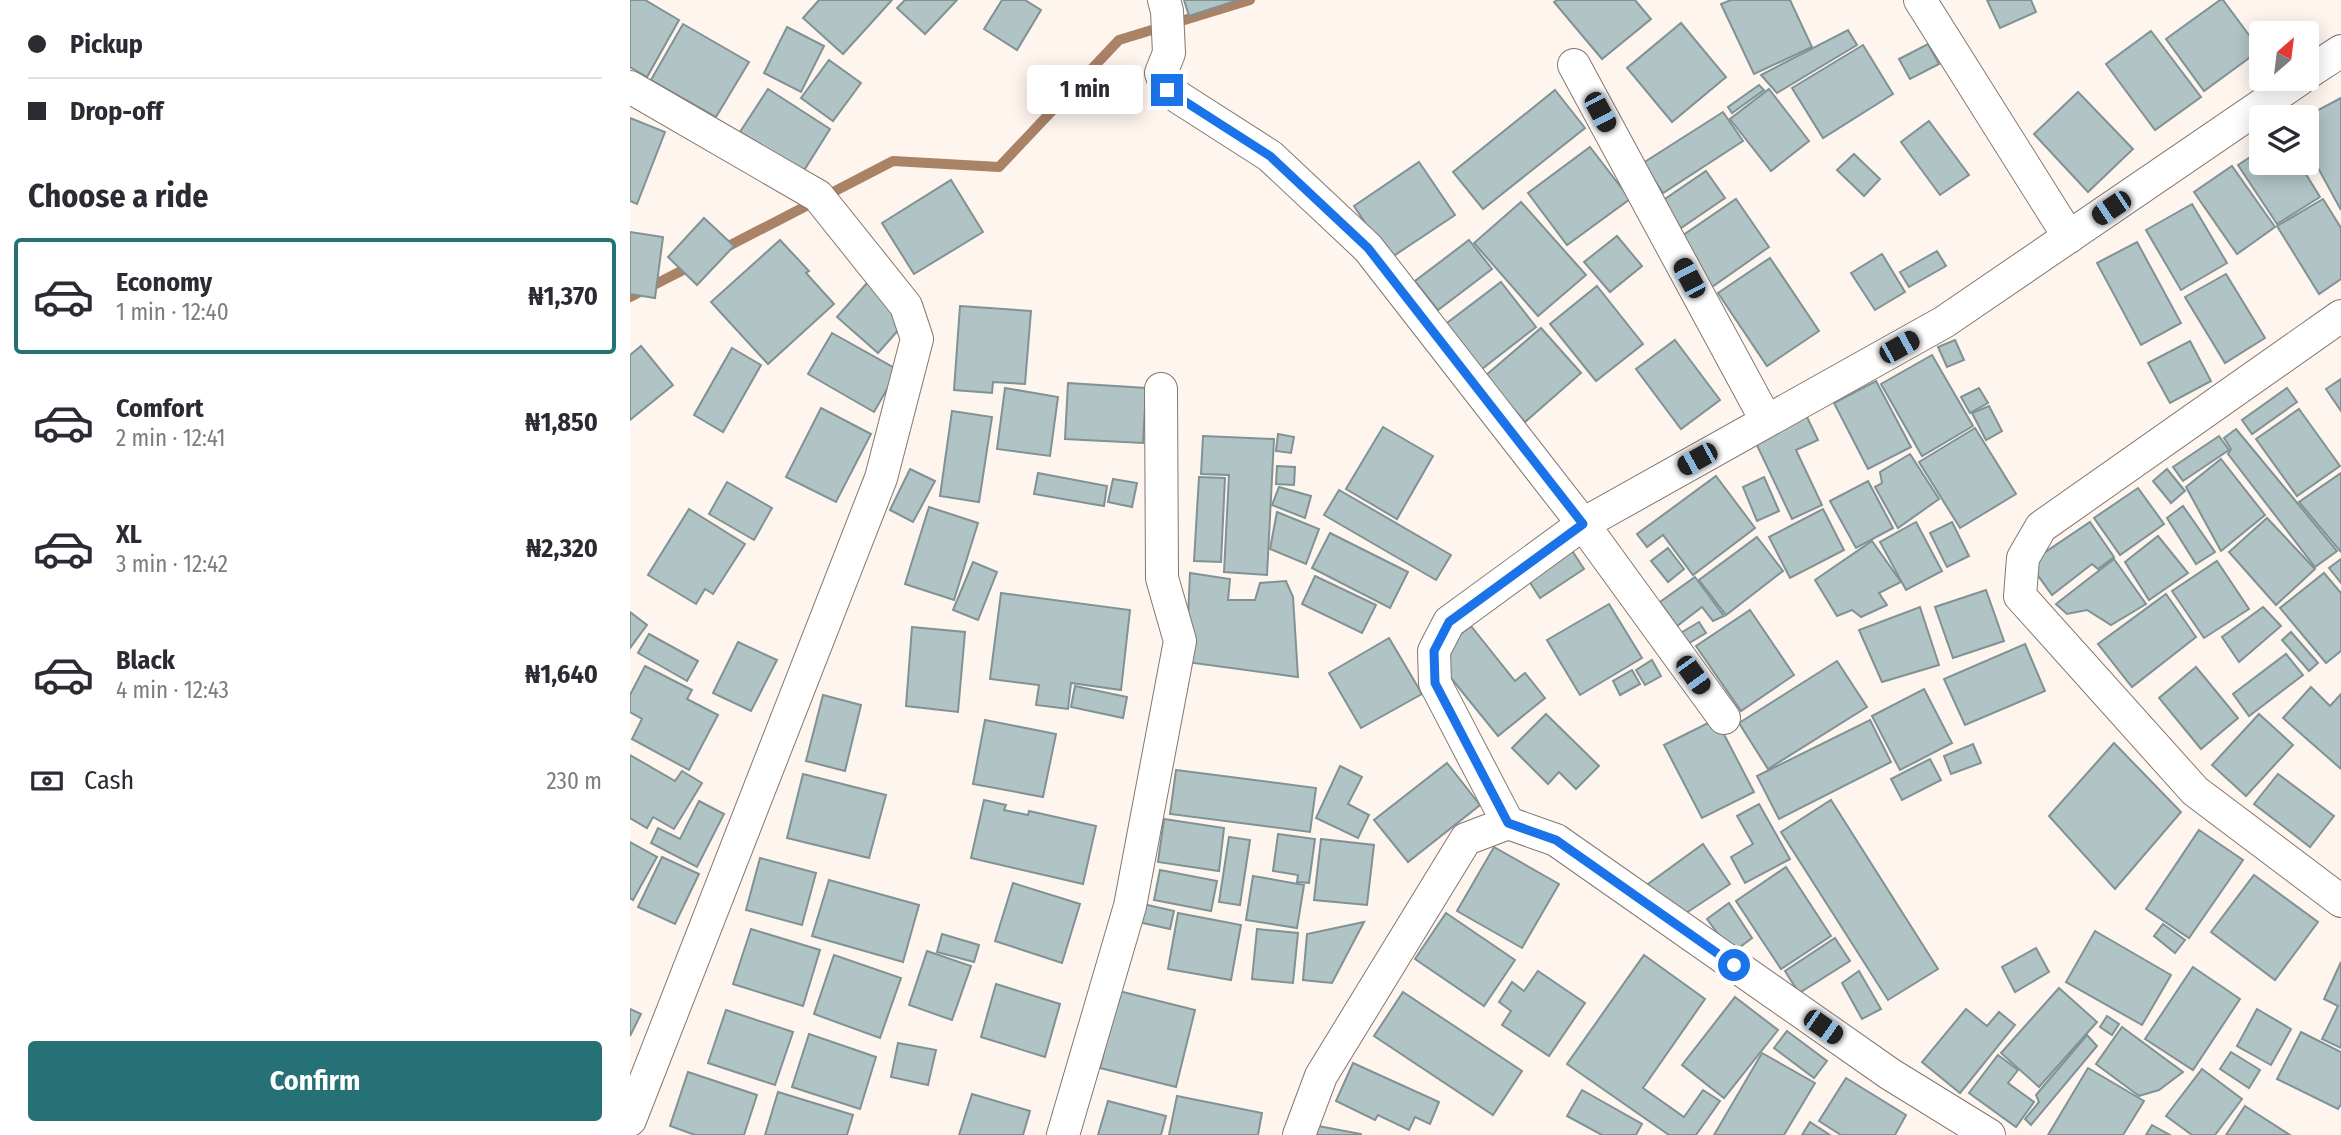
<!DOCTYPE html>
<html lang="en">
<head>
<meta charset="utf-8">
<style>
  body { margin:0; font-family:"Fira Sans Condensed",sans-serif; background:#f2f2f3; color:#2b2b33; height:100vh; display:flex; flex-direction:column; font-size:26px; white-space:nowrap }
  * { box-sizing:border-box; margin:0 }
  p { font-size:23px; color:#7c7c81 }
  .icon { flex:none; width:38px; height:38px; fill:none; stroke:currentColor; stroke-width:2; stroke-linecap:round; stroke-linejoin:round }
  .map { position:relative; flex:1; overflow:hidden }
  .details { display:flex; flex-direction:column; background:#fff; width:630px }
  .details>* { flex:none }
  .guide { display:grid; align-content:center; height:154px; padding:0 28px; background:#fff }
  .needle { width:46px; rotate:28deg }
  .controls { position:absolute; left:1619px; top:21px; display:grid; gap:14px }
  .controls a { display:grid; place-items:center; width:70px; height:70px; border-radius:7px; background:#fff; box-shadow:0 4px 18px #0003; font-size:35px }
  .end { position:absolute; width:32px; height:32px; margin:-16px; border:9px solid #1a73e8; background:#fff; box-shadow:0 0 0 4px #fff }
  .from { border-radius:50% }
  .bubble { position:absolute; height:49px; border-radius:7px; background:#fff; box-shadow:0 4px 18px #0003; font-size:23px; font-weight:700; line-height:49px; text-align:center }
  .car { position:absolute; width:21px; height:42px; margin:-21px -10px; border-radius:9px; box-shadow:0 0 5px 2px #0007; background:linear-gradient(#222 24%,#8ab4d8 0 40%,#222 0 76%,#8ab4d8 0 86%,#222 0) }
  .guide b { display:flex; align-items:center; gap:24px; height:66px; font-size:26px }
  .guide b+b { border-top:2px solid #e1e1e2 }
  .guide i { width:18px; height:18px; background:#2b2b33 }
  ul { padding:0; list-style:none }
  li { display:flex; align-items:center; gap:21px; height:116px; margin:0 14px 10px; padding:0 14px; border:4px solid transparent; border-radius:7px }
  li div { flex:1 }
  li b { display:block; font-size:26px }
  li em { font-style:normal; font-weight:700 }
  li.current { border-color:#267176 }
  li>.icon { width:63px; height:63px; stroke-width:1.5 }
  h2 { padding:0 28px; font-size:32px; line-height:84px }
  .pay { display:flex; align-items:center; gap:18px; height:77px; padding:0 28px; font-size:26px }
  .pay p { margin-inline-start:auto }
  .cta { display:flex; gap:14px; margin-top:auto; padding:14px 28px }
  .cta a { flex:1; height:80px; border-radius:7px; background:#267176; color:#fff; font-size:28px; font-weight:700; line-height:80px; text-align:center }
  main { display:flex; flex:1; min-height:0 }
  .map>svg:first-child { display:block }
  .lines { fill:none; stroke-linecap:round; stroke-linejoin:round }
  .stream { stroke:#aa8266; stroke-width:10 }
  .building { fill:#b0c3c5; stroke:#809294; stroke-width:2 }
  .minor-casing { stroke:#84776f; stroke-width:34 }
  .minor { stroke:#fff; stroke-width:32 }
  .route { stroke:#1a73e8; stroke-width:9 }
</style>
</head>
<body>
<main>
<section class="details">
<div class="guide">
<b><i class="from"></i>Pickup</b>
<b><i></i>Drop-off</b>
</div>
<h2>Choose a ride</h2>
<ul>
<li class="current"><svg class="icon" aria-label="car" viewBox="0 0 24 24"><path d="M5 17H2v-5l4-1 3-4h7l3 4 3 1v5h-3M9 17h6M6 11h13"/><circle cx="7" cy="17" r="2"/><circle cx="17" cy="17" r="2"/></svg><div><b>Economy</b><p>1 min · 12:40</p></div><em>₦1,370</em></li>
<li><svg class="icon" aria-label="car" viewBox="0 0 24 24"><path d="M5 17H2v-5l4-1 3-4h7l3 4 3 1v5h-3M9 17h6M6 11h13"/><circle cx="7" cy="17" r="2"/><circle cx="17" cy="17" r="2"/></svg><div><b>Comfort</b><p>2 min · 12:41</p></div><em>₦1,850</em></li>
<li><svg class="icon" aria-label="car" viewBox="0 0 24 24"><path d="M5 17H2v-5l4-1 3-4h7l3 4 3 1v5h-3M9 17h6M6 11h13"/><circle cx="7" cy="17" r="2"/><circle cx="17" cy="17" r="2"/></svg><div><b>XL</b><p>3 min · 12:42</p></div><em>₦2,320</em></li>
<li><svg class="icon" aria-label="car" viewBox="0 0 24 24"><path d="M5 17H2v-5l4-1 3-4h7l3 4 3 1v5h-3M9 17h6M6 11h13"/><circle cx="7" cy="17" r="2"/><circle cx="17" cy="17" r="2"/></svg><div><b>Black</b><p>4 min · 12:43</p></div><em>₦1,640</em></li>
</ul>
<div class="pay"><svg class="icon" aria-label="cash" viewBox="0 0 24 24"><path d="M3 7h18v10H3z"/><circle cx="12" cy="12" r="2"/></svg>Cash<p>230 m</p></div>
<div class="cta"><a>Confirm</a></div>
</section>
<div class="map">
<svg width="1711" height="1135" viewBox="0 0 1711 1135">
  <rect width="100%" height="100%" fill="#fef5ef"/>
  <g class="lines">
    <g class="stream">
      <path d="M89 251 263 161 369 167 489 40 620 0"/>
      <path d="M0 297 63 265"/>
    </g>
  </g>
  <g class="building">
    <path d="M0 0H15L49 20 17 77 0 67Z"/>
    <path d="M189 0H262L213 54 173 18Z"/>
    <path d="M275 0H327L295 34 267 8Z"/>
    <path d="M372 0H395L411 10 387 50 354 29Z"/>
    <path d="M554 0H608L559 16Z"/>
    <path d="M927 0H1005L1021 19 972 59 924 2Z"/>
    <path d="M1101 0H1160L1182 47 1124 74 1091 4Z"/>
    <path d="M1357 0H1401L1406 12 1370 28Z"/>
    <path d="M1590 0H1593L1630 50 1574 91 1536 39Z"/>
    <path d="M1051 23 1096 77 1042 122 997 68Z"/>
    <path d="M53 24 119 62 86 117 21 80Z"/>
    <path d="M157 27 194 46 171 92 134 73Z"/>
    <path d="M1218 30 1227 45 1147 93 1131 75Z"/>
    <path d="M1521 31 1571 97 1525 130 1476 64Z"/>
    <path d="M1298 44 1309 64 1280 79 1269 59Z"/>
    <path d="M1233 45 1263 94 1193 138 1162 88Z"/>
    <path d="M199 60 231 83 203 121 171 98Z"/>
    <path d="M1129 85 1134 90 1102 113 1098 107Z"/>
    <path d="M138 89 200 129 173 172 110 132Z"/>
    <path d="M1139 89 1179 141 1141 171 1100 119Z"/>
    <path d="M925 90 955 128 853 209 823 172Z"/>
    <path d="M1448 92 1503 149 1458 192 1404 134Z"/>
    <path d="M1711 98V210L1676 146 1675 117Z"/>
    <path d="M1093 112 1113 141 1033 193 1013 163Z"/>
    <path d="M0 118 35 132 7 204 0 201Z"/>
    <path d="M1299 121 1339 175 1310 195 1271 142Z"/>
    <path d="M960 147 1000 199 937 245 898 193Z"/>
    <path d="M1631 150V163H1669L1690 197 1647 224 1608 165Z"/>
    <path d="M1224 154 1250 179 1234 196 1207 170Z"/>
    <path d="M789 162 825 215 759 259 724 206Z"/>
    <path d="M1602 166 1645 227 1607 254 1564 192Z"/>
    <path d="M1076 171 1095 198 1051 228 1032 201Z"/>
    <path d="M321 180 353 232 284 274 252 223Z"/>
    <path d="M1106 199 1139 247 1079 289 1046 240Z"/>
    <path d="M1693 199 1711 228V279L1689 294 1647 226Z"/>
    <path d="M891 202 956 275 908 316 844 243Z"/>
    <path d="M1562 204 1597 263 1551 290 1516 230Z"/>
    <path d="M74 218 104 246 67 285 38 257Z"/>
    <path d="M0 232 33 237 25 298 0 294Z"/>
    <path d="M987 236 1012 266 980 292 954 262Z"/>
    <path d="M150 240 179 271 176 273 204 304 138 364 81 302Z"/>
    <path d="M839 240 862 269 808 310 785 281Z"/>
    <path d="M1507 242 1551 323 1511 345 1467 263Z"/>
    <path d="M1307 251 1316 266 1279 287 1270 272Z"/>
    <path d="M1252 254 1275 292 1245 310 1221 273Z"/>
    <path d="M1140 258 1189 331 1137 366 1088 293Z"/>
    <path d="M1596 274 1635 338 1595 363 1555 297Z"/>
    <path d="M871 282 906 327 848 372 813 326Z"/>
    <path d="M237 283 278 319 248 353 207 317Z"/>
    <path d="M967 286 1013 344 966 381 920 324Z"/>
    <path d="M330 306 401 311 395 384 363 382 362 393 324 390Z"/>
    <path d="M911 328 951 373 895 422 855 376Z"/>
    <path d="M202 333 268 370 244 412 178 374Z"/>
    <path d="M1045 340 1090 400 1051 429 1006 369Z"/>
    <path d="M1325 340 1334 360 1317 367 1308 347Z"/>
    <path d="M1560 341 1581 381 1540 403 1518 363Z"/>
    <path d="M11 346 43 385 0 420V355Z"/>
    <path d="M102 348 131 365 93 432 64 415Z"/>
    <path d="M1302 355 1343 426 1292 456 1251 384Z"/>
    <path d="M1711 379V411L1696 389Z"/>
    <path d="M1246 381 1281 447 1238 469 1204 403Z"/>
    <path d="M438 383 516 388 513 443 435 439Z"/>
    <path d="M375 388 428 397 420 456 367 449Z"/>
    <path d="M1349 388 1358 403 1340 413 1331 397Z"/>
    <path d="M1657 388 1667 402 1622 434 1612 420Z"/>
    <path d="M1359 406 1372 431 1356 440 1342 413Z"/>
    <path d="M191 408 241 434 206 502 156 477Z"/>
    <path d="M1669 409 1710 466 1667 496 1626 439Z"/>
    <path d="M322 411 362 417 349 502 310 496Z"/>
    <path d="M1176 415 1188 440 1166 450 1192 505 1162 519 1124 439Z"/>
    <path d="M753 427 803 456 767 519 716 489Z"/>
    <path d="M1345 428 1386 494 1330 528 1289 462Z"/>
    <path d="M1606 429 1707 551 1685 567 1598 454 1601 449 1594 438Z"/>
    <path d="M648 434 664 437 661 453 646 451Z"/>
    <path d="M573 436 644 439 637 575 594 572 599 475 571 474Z"/>
    <path d="M1589 436 1599 450 1553 481 1543 467Z"/>
    <path d="M1280 454 1309 499 1268 528 1245 487 1252 483 1250 472Z"/>
    <path d="M1591 459 1635 515 1591 551 1556 487Z"/>
    <path d="M647 466 665 467 664 485 646 484Z"/>
    <path d="M280 469 305 481 283 522 260 510Z"/>
    <path d="M1537 469 1555 491 1541 503 1523 481Z"/>
    <path d="M408 473 477 486 474 506 404 494Z"/>
    <path d="M1711 473V552L1669 502Z"/>
    <path d="M1086 476 1125 528 1063 575 1033 535 1017 547 1007 534Z"/>
    <path d="M569 477 595 478 591 562 564 561Z"/>
    <path d="M1134 477 1149 511 1127 521 1113 487Z"/>
    <path d="M483 479 507 483 502 507 478 502Z"/>
    <path d="M1238 481 1263 528 1226 548 1200 501Z"/>
    <path d="M97 482 142 508 124 540 79 514Z"/>
    <path d="M649 487 681 496 675 518 642 505Z"/>
    <path d="M1508 488 1534 524 1490 555 1464 518Z"/>
    <path d="M709 490 821 555 806 580 694 515Z"/>
    <path d="M1553 506 1585 552 1566 564 1537 518Z"/>
    <path d="M299 507 348 523 324 600 275 584Z"/>
    <path d="M59 509 115 544 83 594 75 589 66 604 18 575Z"/>
    <path d="M1193 509 1214 550 1160 578 1139 537Z"/>
    <path d="M647 512 689 529 676 564 640 549Z"/>
    <path d="M1637 518 1685 569 1646 605 1599 552Z"/>
    <path d="M1286 522 1312 571 1276 590 1250 542Z"/>
    <path d="M1322 522 1339 556 1317 567 1300 533Z"/>
    <path d="M1460 522 1484 557 1468 569 1462 564 1422 595 1399 563Z"/>
    <path d="M700 533 778 572 760 608 682 568Z"/>
    <path d="M1528 536 1558 573 1519 600 1495 562Z"/>
    <path d="M1127 537 1153 571 1096 615 1069 580Z"/>
    <path d="M1242 541 1271 582 1249 593 1257 605 1231 617 1222 610 1207 616 1185 580Z"/>
    <path d="M939 546 954 569 910 598 895 575Z"/>
    <path d="M1038 548 1054 569 1038 582 1021 561Z"/>
    <path d="M1484 559 1516 604 1481 625 1457 610 1437 614 1426 604Z"/>
    <path d="M1711 559V583L1699 568Z"/>
    <path d="M1587 561 1619 609 1574 638 1542 591Z"/>
    <path d="M343 562 367 572 348 620 323 610Z"/>
    <path d="M560 573 600 579 598 600H625L630 583 656 581 663 597 668 677 556 662Z"/>
    <path d="M1694 573 1711 593V651L1696 663 1650 608Z"/>
    <path d="M685 576 746 605 732 633 672 604Z"/>
    <path d="M1065 577 1094 616 1083 621 1072 607 1047 626 1030 602Z"/>
    <path d="M1356 590 1374 641 1323 658 1305 607Z"/>
    <path d="M371 593 500 610 491 690 441 683 438 709 406 705 409 685 360 679Z"/>
    <path d="M1536 594 1566 637 1502 687 1468 644Z"/>
    <path d="M979 604 1012 658 950 695 917 640Z"/>
    <path d="M1290 607 1309 665 1252 682 1229 630Z"/>
    <path d="M1633 607 1651 626 1609 662 1592 637Z"/>
    <path d="M1120 610 1164 675 1111 711 1066 646Z"/>
    <path d="M0 612 17 625 0 648Z"/>
    <path d="M1069 622 1076 633 1056 645 1049 634Z"/>
    <path d="M841 626 885 681 895 673 915 698 868 736 803 656Z"/>
    <path d="M282 627 335 632 328 712 276 706Z"/>
    <path d="M1661 632 1688 663 1679 671 1652 640Z"/>
    <path d="M19 634 68 661 57 681 8 653Z"/>
    <path d="M759 638 792 694 731 728 699 673Z"/>
    <path d="M108 642 147 660 121 711 83 693Z"/>
    <path d="M1395 644 1415 691 1335 725 1314 679Z"/>
    <path d="M1656 654 1673 675 1619 716 1603 694Z"/>
    <path d="M1022 660 1031 676 1015 685 1006 670Z"/>
    <path d="M1207 661 1237 707 1138 769 1109 723Z"/>
    <path d="M15 666 62 690 57 699 88 715 59 770 2 739 12 719 0 712V695Z"/>
    <path d="M1566 667 1608 718 1571 749 1529 698Z"/>
    <path d="M1002 670 1010 684 990 695 983 681Z"/>
    <path d="M445 686 497 697 493 718 441 707Z"/>
    <path d="M1681 687 1700 706 1711 694V769L1653 718Z"/>
    <path d="M1294 689 1322 743 1270 770 1242 716Z"/>
    <path d="M193 695 231 705 215 771 176 761Z"/>
    <path d="M916 714 969 766 946 789 929 772 918 784 882 748Z"/>
    <path d="M1629 714 1663 745 1616 796 1582 765Z"/>
    <path d="M1086 719 1124 792 1072 818 1034 745Z"/>
    <path d="M355 720 426 734 413 797 343 784Z"/>
    <path d="M1240 720 1261 762 1149 819 1127 776Z"/>
    <path d="M1484 743 1551 812 1485 889 1419 816Z"/>
    <path d="M1343 744 1351 763 1321 774 1314 756Z"/>
    <path d="M0 755 45 781 52 771 72 783 44 829 23 817 17 828 0 818Z"/>
    <path d="M1300 759 1311 780 1272 800 1261 779Z"/>
    <path d="M817 763 850 805 778 862 744 820Z"/>
    <path d="M710 766 732 777 718 804 739 815 728 838 686 818Z"/>
    <path d="M546 770 686 788 680 832 540 814Z"/>
    <path d="M173 774 256 795 239 858 157 838Z"/>
    <path d="M1648 774 1704 816 1680 847 1624 804Z"/>
    <path d="M354 800 376 805 374 810 398 815 399 811 466 826 453 884 341 858Z"/>
    <path d="M1201 800 1308 969 1258 1000 1151 832Z"/>
    <path d="M69 801 94 814 67 867 21 843 28 828 50 839Z"/>
    <path d="M1129 804 1160 859 1115 883 1101 857 1123 844 1107 816Z"/>
    <path d="M534 819 594 828 589 871 528 862Z"/>
    <path d="M1569 830 1613 860 1559 938 1516 909Z"/>
    <path d="M648 834 685 839 679 883 667 882 668 875 643 871Z"/>
    <path d="M599 837 620 840 610 905 589 902Z"/>
    <path d="M691 839 744 845 737 905 684 900Z"/>
    <path d="M0 842 27 857 3 900 0 898Z"/>
    <path d="M1073 844 1100 884 1044 921 1018 884Z"/>
    <path d="M864 847 929 884 892 948 827 911Z"/>
    <path d="M32 857 69 874 45 924 8 907Z"/>
    <path d="M130 858 186 873 172 925 116 910Z"/>
    <path d="M1156 867 1201 936 1151 969 1106 901Z"/>
    <path d="M530 870 587 881 581 911 524 900Z"/>
    <path d="M1624 875 1688 922 1645 980 1581 932Z"/>
    <path d="M623 876 674 885 667 928 616 920Z"/>
    <path d="M199 880 289 905 273 962 182 936Z"/>
    <path d="M383 883 450 904 432 963 365 941Z"/>
    <path d="M1099 903 1122 938 1102 953 1077 919Z"/>
    <path d="M513 904 544 911 540 929 508 922Z"/>
    <path d="M548 913 611 925 601 980 538 969Z"/>
    <path d="M816 913 885 960 854 1006 785 959Z"/>
    <path d="M734 922 702 983 673 980 677 934Z"/>
    <path d="M1533 924 1555 940 1545 953 1524 936Z"/>
    <path d="M121 929 190 950 173 1006 103 984Z"/>
    <path d="M627 929 668 933 663 983 622 979Z"/>
    <path d="M1465 931 1541 975 1512 1025 1436 982Z"/>
    <path d="M312 934 349 945 344 962 307 952Z"/>
    <path d="M1205 938 1220 961 1169 993 1155 971Z"/>
    <path d="M1406 948 1419 972 1385 992 1372 967Z"/>
    <path d="M297 951 341 966 322 1020 279 1005Z"/>
    <path d="M204 955 271 978 250 1038 184 1014Z"/>
    <path d="M1014 955 1075 999 1013 1088 1054 1117 1073 1090 1090 1101 1066 1135H1039L937 1064Z"/>
    <path d="M1711 962V1048L1692 1039 1708 1006 1694 999Z"/>
    <path d="M1563 967 1610 999 1563 1070 1515 1039Z"/>
    <path d="M908 971 955 1003 919 1056 872 1025 881 1011 869 1002 882 982 894 991Z"/>
    <path d="M1229 971 1251 1009 1232 1019 1212 983Z"/>
    <path d="M366 984 430 1004 415 1057 351 1037Z"/>
    <path d="M1429 988 1467 1022 1409 1087 1371 1053Z"/>
    <path d="M489 991 565 1010 546 1087 470 1068Z"/>
    <path d="M773 992 892 1071 863 1115 744 1036Z"/>
    <path d="M1105 997 1148 1030 1094 1098 1052 1065Z"/>
    <path d="M0 1009 11 1014 0 1036Z"/>
    <path d="M1336 1009 1357 1026 1369 1012 1385 1025 1330 1093 1292 1062Z"/>
    <path d="M1627 1009 1661 1029 1641 1065 1607 1046Z"/>
    <path d="M96 1010 163 1032 145 1085 78 1063Z"/>
    <path d="M1477 1016 1489 1024 1482 1035 1470 1027Z"/>
    <path d="M1492 1027 1553 1072 1529 1090 1509 1096 1466 1064Z"/>
    <path d="M1157 1031 1197 1061 1184 1078 1144 1048Z"/>
    <path d="M1671 1032 1711 1052V1104L1708 1109 1647 1079Z"/>
    <path d="M179 1034 246 1057 230 1109 162 1087Z"/>
    <path d="M1457 1035 1467 1046 1401 1125 1395 1119 1409 1102 1406 1095Z"/>
    <path d="M268 1043 306 1050 298 1085 261 1077Z"/>
    <path d="M1601 1052 1630 1070 1619 1088 1590 1069Z"/>
    <path d="M1132 1053 1185 1083 1154 1135H1084Z"/>
    <path d="M1368 1055 1388 1070 1378 1083 1404 1102 1386 1127 1339 1093Z"/>
    <path d="M723 1063 809 1102 800 1124 785 1117 779 1130 748 1115 745 1120 706 1101Z"/>
    <path d="M1458 1068 1514 1101 1493 1135H1418Z"/>
    <path d="M1572 1069 1612 1099 1585 1135H1562L1536 1116Z"/>
    <path d="M58 1072 127 1095 114 1135H65L40 1126Z"/>
    <path d="M1216 1078 1276 1115 1265 1135H1211L1189 1121Z"/>
    <path d="M952 1090 1012 1124 1006 1135H972L937 1116Z"/>
    <path d="M148 1092 223 1115 217 1135H135Z"/>
    <path d="M342 1094 400 1111 393 1135H329Z"/>
    <path d="M547 1096 632 1113 628 1135H539Z"/>
    <path d="M478 1101 536 1116 531 1135H468Z"/>
    <path d="M1615 1106 1660 1135H1596Z"/>
    <path d="M1180 1122 1200 1135H1172Z"/>
    <path d="M683 1125 731 1134V1135H681Z"/>
    <path d="M1522 1125 1540 1135H1516Z"/>
  </g>
  <g class="lines">
    <defs>
      <g id="minor">
        <path d="M534 0 537 11 539 53 531 73 537 90 640 156 738 248 953 524 1094 718"/>
        <path d="M1290 0 1439 237"/>
        <path d="M944 65 1136 420"/>
        <path d="M1676 74 1711 51"/>
        <path d="M0 87 188 196 276 306 287 339 251 478 0 1120"/>
        <path d="M1711 316 1411 527 1393 558 1390 596 1565 791 1711 901"/>
        <path d="M878 823 805 683 804 651 819 622 953 524 1314 322 1670 79"/>
        <path d="M433 1135 500 906 550 641 532 578 531 389"/>
        <path d="M669 1135 691 1076 836 839 878 823 926 840 1260 1074 1359 1135"/>
      </g>
    </defs>
    <use href="#minor" class="minor-casing"/>
    <use href="#minor" class="minor"/>
  </g>
  <g class="lines">
    <path class="route" d="M537 90 640 156 738 248 953 524 819 622 804 651 805 683 878 823 926 840 1104 965"/>
  </g>
</svg>
<div class="controls">
<a><svg class="needle" viewBox="-14 -14 28 28"><path d="M0-13l5 13h-10z" fill="#e53935"/><path d="M0 13l5-13h-10z" fill="#7c7c81"/></svg></a>
<a><svg class="icon" aria-label="layers" viewBox="0 0 24 24"><path d="M12 4l9 5-9 5-9-5zM3 14l9 5 9-5"/></svg></a>
</div>
<i class="end from" style="left:1104px;top:965px"></i>
<i class="end" style="left:537px;top:90px"></i>
<div class="bubble" style="left:397px;top:65px;width:116px">1 min</div>
<i class="car" style="left:970px;top:112px;rotate:152deg"></i>
<i class="car" style="left:1481px;top:208px;rotate:236deg"></i>
<i class="car" style="left:1059px;top:278px;rotate:332deg"></i>
<i class="car" style="left:1269px;top:347px;rotate:61deg"></i>
<i class="car" style="left:1067px;top:459px;rotate:241deg"></i>
<i class="car" style="left:1063px;top:675px;rotate:144deg"></i>
<i class="car" style="left:1193px;top:1027px;rotate:125deg"></i>
</div>
</main>
</body>
</html>
